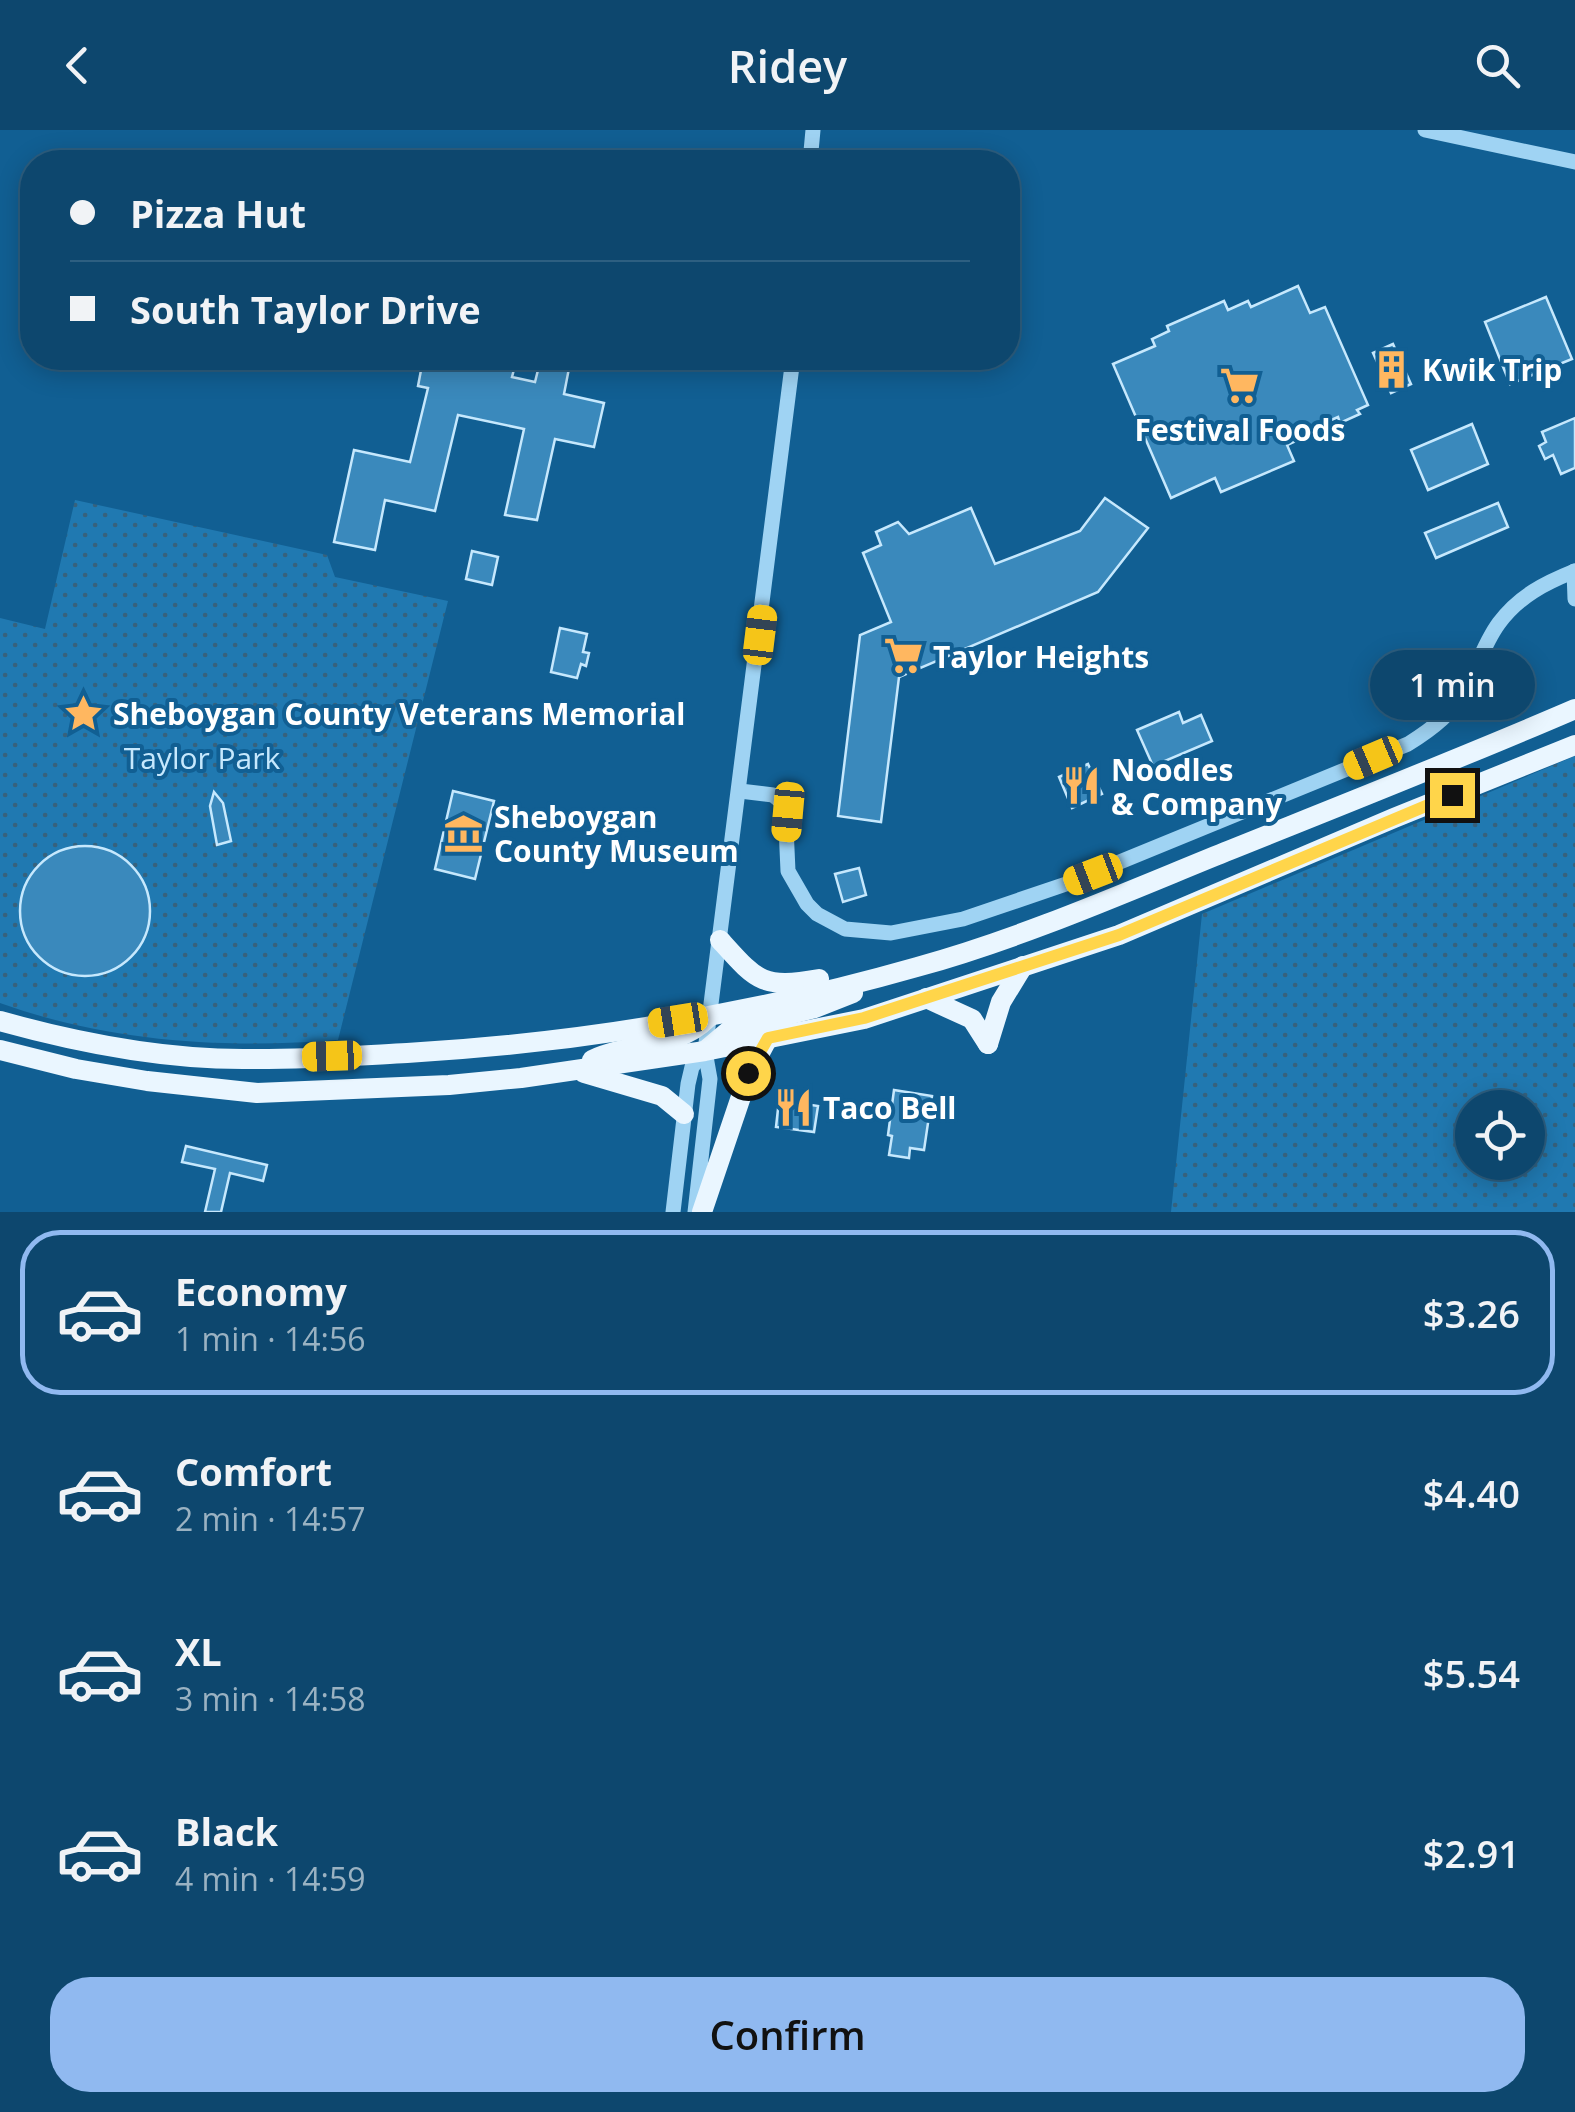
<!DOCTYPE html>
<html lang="en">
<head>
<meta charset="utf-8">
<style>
  body { margin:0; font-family:"Open Sans",sans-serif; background:#164e73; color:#f1f3f6; height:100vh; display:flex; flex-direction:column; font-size:38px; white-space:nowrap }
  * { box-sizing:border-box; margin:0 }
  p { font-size:32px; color:#9ab2c2 }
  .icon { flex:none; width:55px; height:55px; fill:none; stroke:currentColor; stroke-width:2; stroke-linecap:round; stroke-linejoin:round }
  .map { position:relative; height:1082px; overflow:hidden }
  .side { display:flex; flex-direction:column; background:#0d476e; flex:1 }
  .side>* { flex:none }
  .hud { position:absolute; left:20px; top:20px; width:1000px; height:220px; border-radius:40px; box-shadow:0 5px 25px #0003,0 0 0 2px #2d5f81; display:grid; align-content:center; height:220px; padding:0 50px; background:#0d476e }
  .controls { position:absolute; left:1455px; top:960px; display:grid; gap:20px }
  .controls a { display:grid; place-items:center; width:90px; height:90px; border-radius:50%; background:#0d476e; box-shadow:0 5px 25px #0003,0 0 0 2px #2d5f81; font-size:50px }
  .end { position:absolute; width:45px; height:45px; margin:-22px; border:12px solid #ffd54a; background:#111; box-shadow:0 0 0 5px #111 }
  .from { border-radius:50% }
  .bubble { position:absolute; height:70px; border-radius:35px; background:#0d476e; box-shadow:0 5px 25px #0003,0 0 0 2px #2d5f81; font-size:32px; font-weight:600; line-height:70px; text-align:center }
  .car { position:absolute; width:30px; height:60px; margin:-30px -15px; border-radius:12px; box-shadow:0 0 8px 2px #0007; background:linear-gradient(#f5c518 24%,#345 0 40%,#f5c518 0 76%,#345 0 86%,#f5c518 0) }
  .hud b { display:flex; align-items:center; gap:35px; height:95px; font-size:38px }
  .hud b+b { border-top:2px solid #2d5f81 }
  .hud i { width:25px; height:25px; background:#f1f3f6 }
  ul { padding:18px 0 0; list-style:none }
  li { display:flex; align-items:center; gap:30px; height:165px; margin:0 20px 15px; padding:0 30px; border:5px solid transparent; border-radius:40px }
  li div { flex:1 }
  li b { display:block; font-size:38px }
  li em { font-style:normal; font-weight:600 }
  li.on { border-color:#90b9f0 }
  li>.icon { width:90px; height:90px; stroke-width:1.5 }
  .cta { display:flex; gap:20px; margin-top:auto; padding:20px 50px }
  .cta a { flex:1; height:115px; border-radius:40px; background:#90b9f0; color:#111; font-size:40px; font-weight:600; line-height:115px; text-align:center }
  header { display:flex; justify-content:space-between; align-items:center; height:130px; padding:0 50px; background:#0d476e; font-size:45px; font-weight:600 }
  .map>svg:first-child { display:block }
  .park { fill:url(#park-dots); fill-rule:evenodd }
  .building { fill:#3a89bc; stroke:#c6e8fd; stroke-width:2.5 }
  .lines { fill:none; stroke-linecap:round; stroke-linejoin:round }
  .minor { stroke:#9fd3f3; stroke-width:15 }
  .major { stroke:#eaf6ff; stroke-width:20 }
  .route { stroke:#ffd54a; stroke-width:12 }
  .labels { text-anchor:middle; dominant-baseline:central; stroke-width:8; stroke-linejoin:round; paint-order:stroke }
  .poi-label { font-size:30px; font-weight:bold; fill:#fff; stroke:#115f93; text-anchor:start }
  .park-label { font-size:30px; fill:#c6e8fd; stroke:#115f93 }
</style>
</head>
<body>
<header><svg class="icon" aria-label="back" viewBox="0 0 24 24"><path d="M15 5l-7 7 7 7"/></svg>Ridey<svg class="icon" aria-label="search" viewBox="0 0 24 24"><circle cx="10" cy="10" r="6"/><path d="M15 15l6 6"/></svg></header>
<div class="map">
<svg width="1575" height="1082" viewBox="0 0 1575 1082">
  <defs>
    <pattern id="park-dots" width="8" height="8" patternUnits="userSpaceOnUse" patternTransform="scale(2.5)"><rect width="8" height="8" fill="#2079b1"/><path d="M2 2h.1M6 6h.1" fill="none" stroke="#36627e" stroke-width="1.8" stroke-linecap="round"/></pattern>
  </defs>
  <rect width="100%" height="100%" fill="#115f93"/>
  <g class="park">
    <path d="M75 370 327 425 335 447 448 471 338 910C225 919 108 912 0 873V488L45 499Z"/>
    <path d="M1575 626V1082H1171L1202 784ZM1472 978H1528V1032H1472Z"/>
  </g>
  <g class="building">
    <path d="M1298 156 1310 183 1325 177 1368 275 1357 280 1360 284 1340 293 1338 287 1297 305 1298 310 1287 315 1294 331 1221 362 1215 348 1171 368 1113 234 1155 216 1152 209 1169 201 1167 196 1224 171 1228 180 1248 171 1251 177Z"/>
    <path d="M1546 167 1572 229 1510 254 1485 192Z"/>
    <path d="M1393 214 1411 254 1391 263 1373 223Z"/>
    <path d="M436 228H517L512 247 535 252 541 228H571L564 264 604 273 594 317 555 309 537 390 505 385 524 299 458 285 435 381 385 370 375 420 334 412 354 320 410 332 428 258 418 256 422 235 434 237Z"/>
    <path d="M1575 288V338L1561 344 1553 325 1545 329 1539 316 1546 312 1542 302Z"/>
    <path d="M1472 294 1488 334 1428 360 1411 320Z"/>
    <path d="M1105 368 1148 398 1098 462 899 547 881 692 838 686 860 505 891 492 863 423 881 415 876 402 898 392 909 404 971 378 995 434 1080 401Z"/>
    <path d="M1498 373 1508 397 1436 428 1425 403Z"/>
    <path d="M472 421 498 427 492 455 466 449Z"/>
    <path d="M560 498 587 504 583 522 589 523 586 536 581 534 577 548 551 542Z"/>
    <path d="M1179 582 1183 593 1201 585 1212 611 1153 636 1137 600Z"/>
    <path d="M1088 634 1102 664 1072 678 1059 647Z"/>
    <path d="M453 661 494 671 475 749 435 739Z"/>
    <path d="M214 662 223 673 231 711 217 715 210 676Z"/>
    <circle cx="85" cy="781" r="65"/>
    <path d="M859 738 866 765 843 772 835 744Z"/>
    <path d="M894 960 932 966 924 1020 910 1018 909 1028 889 1025 892 1006 888 1005Z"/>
    <path d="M779 970 818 976 814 1002 776 997Z"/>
    <path d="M186 1016 267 1035 263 1051 230 1043 221 1082H205L215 1039 182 1032Z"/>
  </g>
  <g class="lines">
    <g class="minor">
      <path d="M1425 0 1575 32"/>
      <path d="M810 32 813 0"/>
      <path d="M1574 441 1575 469"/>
      <path d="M740 661 773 665 785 675 788 741 807 774 817 784 845 799 891 803 963 789 1066 754 1408 614C1432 599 1455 582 1468 555 1478 534 1485 512 1499 493 1519 466 1545 453 1575 441"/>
      <path d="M673 1082 688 954 692 937 705 921"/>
      <path d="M695 1082 710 949 705 921 793 228"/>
    </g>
    <g class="major">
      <path d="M720 810C757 851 762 859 819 849"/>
      <path d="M926 868 972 889 988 914"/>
      <path d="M0 891C79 913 161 929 243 929 298 930 353 926 407 923 579 913 752 884 917 837 1022 808 1124 763 1225 722 1342 675 1459 629 1575 579"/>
      <path d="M988 914 1001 872 1023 836"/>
      <path d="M0 920 76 939 147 951 257 963 449 955 521 948 705 921 864 889 1119 805 1394 688 1575 615"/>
      <path d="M706 920 731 899 815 878 853 863"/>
      <path d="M592 930C630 912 678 919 708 888"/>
      <path d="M584 943 662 966 684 984"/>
      <path d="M702 1082 749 943 768 908"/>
    </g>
  </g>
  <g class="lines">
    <path class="route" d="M748 943 768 908 864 888 1119 805 1452 665"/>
  </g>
  <defs>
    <symbol id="building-bare" viewBox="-9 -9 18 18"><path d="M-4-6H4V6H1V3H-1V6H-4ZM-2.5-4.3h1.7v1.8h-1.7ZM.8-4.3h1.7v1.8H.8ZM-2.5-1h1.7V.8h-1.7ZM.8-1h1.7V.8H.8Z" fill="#ffb760" stroke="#115f93" stroke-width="2.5" paint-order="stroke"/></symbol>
    <symbol id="supermarket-bare" viewBox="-9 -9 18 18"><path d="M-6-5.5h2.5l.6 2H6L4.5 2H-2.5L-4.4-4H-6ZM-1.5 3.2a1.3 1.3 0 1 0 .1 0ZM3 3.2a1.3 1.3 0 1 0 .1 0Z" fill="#ffb760" stroke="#115f93" stroke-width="2.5" paint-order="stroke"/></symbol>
    <symbol id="sight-bare" viewBox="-9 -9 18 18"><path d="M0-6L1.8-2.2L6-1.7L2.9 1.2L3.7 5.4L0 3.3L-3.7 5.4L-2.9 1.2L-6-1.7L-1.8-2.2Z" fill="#ffb760" stroke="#115f93" stroke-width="2.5" paint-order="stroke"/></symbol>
    <symbol id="restaurant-bare" viewBox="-9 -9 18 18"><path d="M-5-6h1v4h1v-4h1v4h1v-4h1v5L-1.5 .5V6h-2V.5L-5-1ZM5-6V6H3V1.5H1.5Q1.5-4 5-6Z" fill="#ffb760" stroke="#115f93" stroke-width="2.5" paint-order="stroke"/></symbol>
    <symbol id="museum-bare" viewBox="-9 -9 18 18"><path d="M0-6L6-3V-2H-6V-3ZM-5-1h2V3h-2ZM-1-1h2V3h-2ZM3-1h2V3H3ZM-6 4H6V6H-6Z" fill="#ffb760" stroke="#115f93" stroke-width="2.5" paint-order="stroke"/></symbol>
  </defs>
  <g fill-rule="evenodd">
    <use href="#building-bare" x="1364" y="212" width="55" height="55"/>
    <use href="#supermarket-bare" x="1212" y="228" width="55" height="55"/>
    <use href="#supermarket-bare" x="876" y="498" width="55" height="55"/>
    <use href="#sight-bare" x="56" y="556" width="55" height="55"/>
    <use href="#restaurant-bare" x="1054" y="628" width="55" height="55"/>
    <use href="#museum-bare" x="436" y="676" width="55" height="55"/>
    <use href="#restaurant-bare" x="766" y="950" width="55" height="55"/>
  </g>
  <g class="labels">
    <g class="poi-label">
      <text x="1422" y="239">Kwik Trip</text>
      <text x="1240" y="299" text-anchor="middle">Festival Foods</text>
      <text x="933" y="526">Taylor Heights</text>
      <text x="113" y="583">Sheboygan County Veterans Memorial</text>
      <text x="1111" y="639">Noodles<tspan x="1111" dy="34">&amp; Company</tspan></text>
      <text x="494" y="686">Sheboygan<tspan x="494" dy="34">County Museum</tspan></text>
      <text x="823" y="977">Taco Bell</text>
    </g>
    <g class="park-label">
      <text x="202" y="627">Taylor Park</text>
    </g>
  </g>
</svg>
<div class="controls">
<a><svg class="icon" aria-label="locate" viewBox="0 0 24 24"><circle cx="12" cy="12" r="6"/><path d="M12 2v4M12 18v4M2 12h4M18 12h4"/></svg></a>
</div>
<i class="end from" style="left:748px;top:943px"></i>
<i class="end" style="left:1452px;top:665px"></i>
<div class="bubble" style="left:1370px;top:520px;width:165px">1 min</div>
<i class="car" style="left:760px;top:505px;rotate:7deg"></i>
<i class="car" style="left:1373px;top:628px;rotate:247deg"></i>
<i class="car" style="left:788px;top:682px;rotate:185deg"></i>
<i class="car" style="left:1093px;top:744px;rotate:249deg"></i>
<i class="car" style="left:678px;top:890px;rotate:261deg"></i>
<i class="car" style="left:332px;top:926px;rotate:268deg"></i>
<div class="hud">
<b><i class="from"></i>Pizza Hut</b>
<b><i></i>South Taylor Drive</b>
</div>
</div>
<section class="side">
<ul>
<li class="on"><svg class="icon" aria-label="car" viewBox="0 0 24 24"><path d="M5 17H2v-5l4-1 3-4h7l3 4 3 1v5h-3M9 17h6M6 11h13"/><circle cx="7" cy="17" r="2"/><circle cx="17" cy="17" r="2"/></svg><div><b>Economy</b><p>1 min · 14:56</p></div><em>$3.26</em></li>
<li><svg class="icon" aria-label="car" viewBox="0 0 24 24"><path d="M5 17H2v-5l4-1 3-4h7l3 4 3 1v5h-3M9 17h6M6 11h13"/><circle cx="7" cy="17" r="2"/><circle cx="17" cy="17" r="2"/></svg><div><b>Comfort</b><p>2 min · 14:57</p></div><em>$4.40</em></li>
<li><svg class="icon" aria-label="car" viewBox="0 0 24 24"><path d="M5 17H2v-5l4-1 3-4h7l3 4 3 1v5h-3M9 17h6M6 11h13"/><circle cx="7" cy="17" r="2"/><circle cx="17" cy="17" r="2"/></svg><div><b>XL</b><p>3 min · 14:58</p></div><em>$5.54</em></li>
<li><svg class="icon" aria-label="car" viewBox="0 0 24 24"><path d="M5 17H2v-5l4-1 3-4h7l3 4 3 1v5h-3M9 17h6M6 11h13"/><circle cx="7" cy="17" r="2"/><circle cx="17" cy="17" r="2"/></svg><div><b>Black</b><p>4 min · 14:59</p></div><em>$2.91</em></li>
</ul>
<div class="cta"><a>Confirm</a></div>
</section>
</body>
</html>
